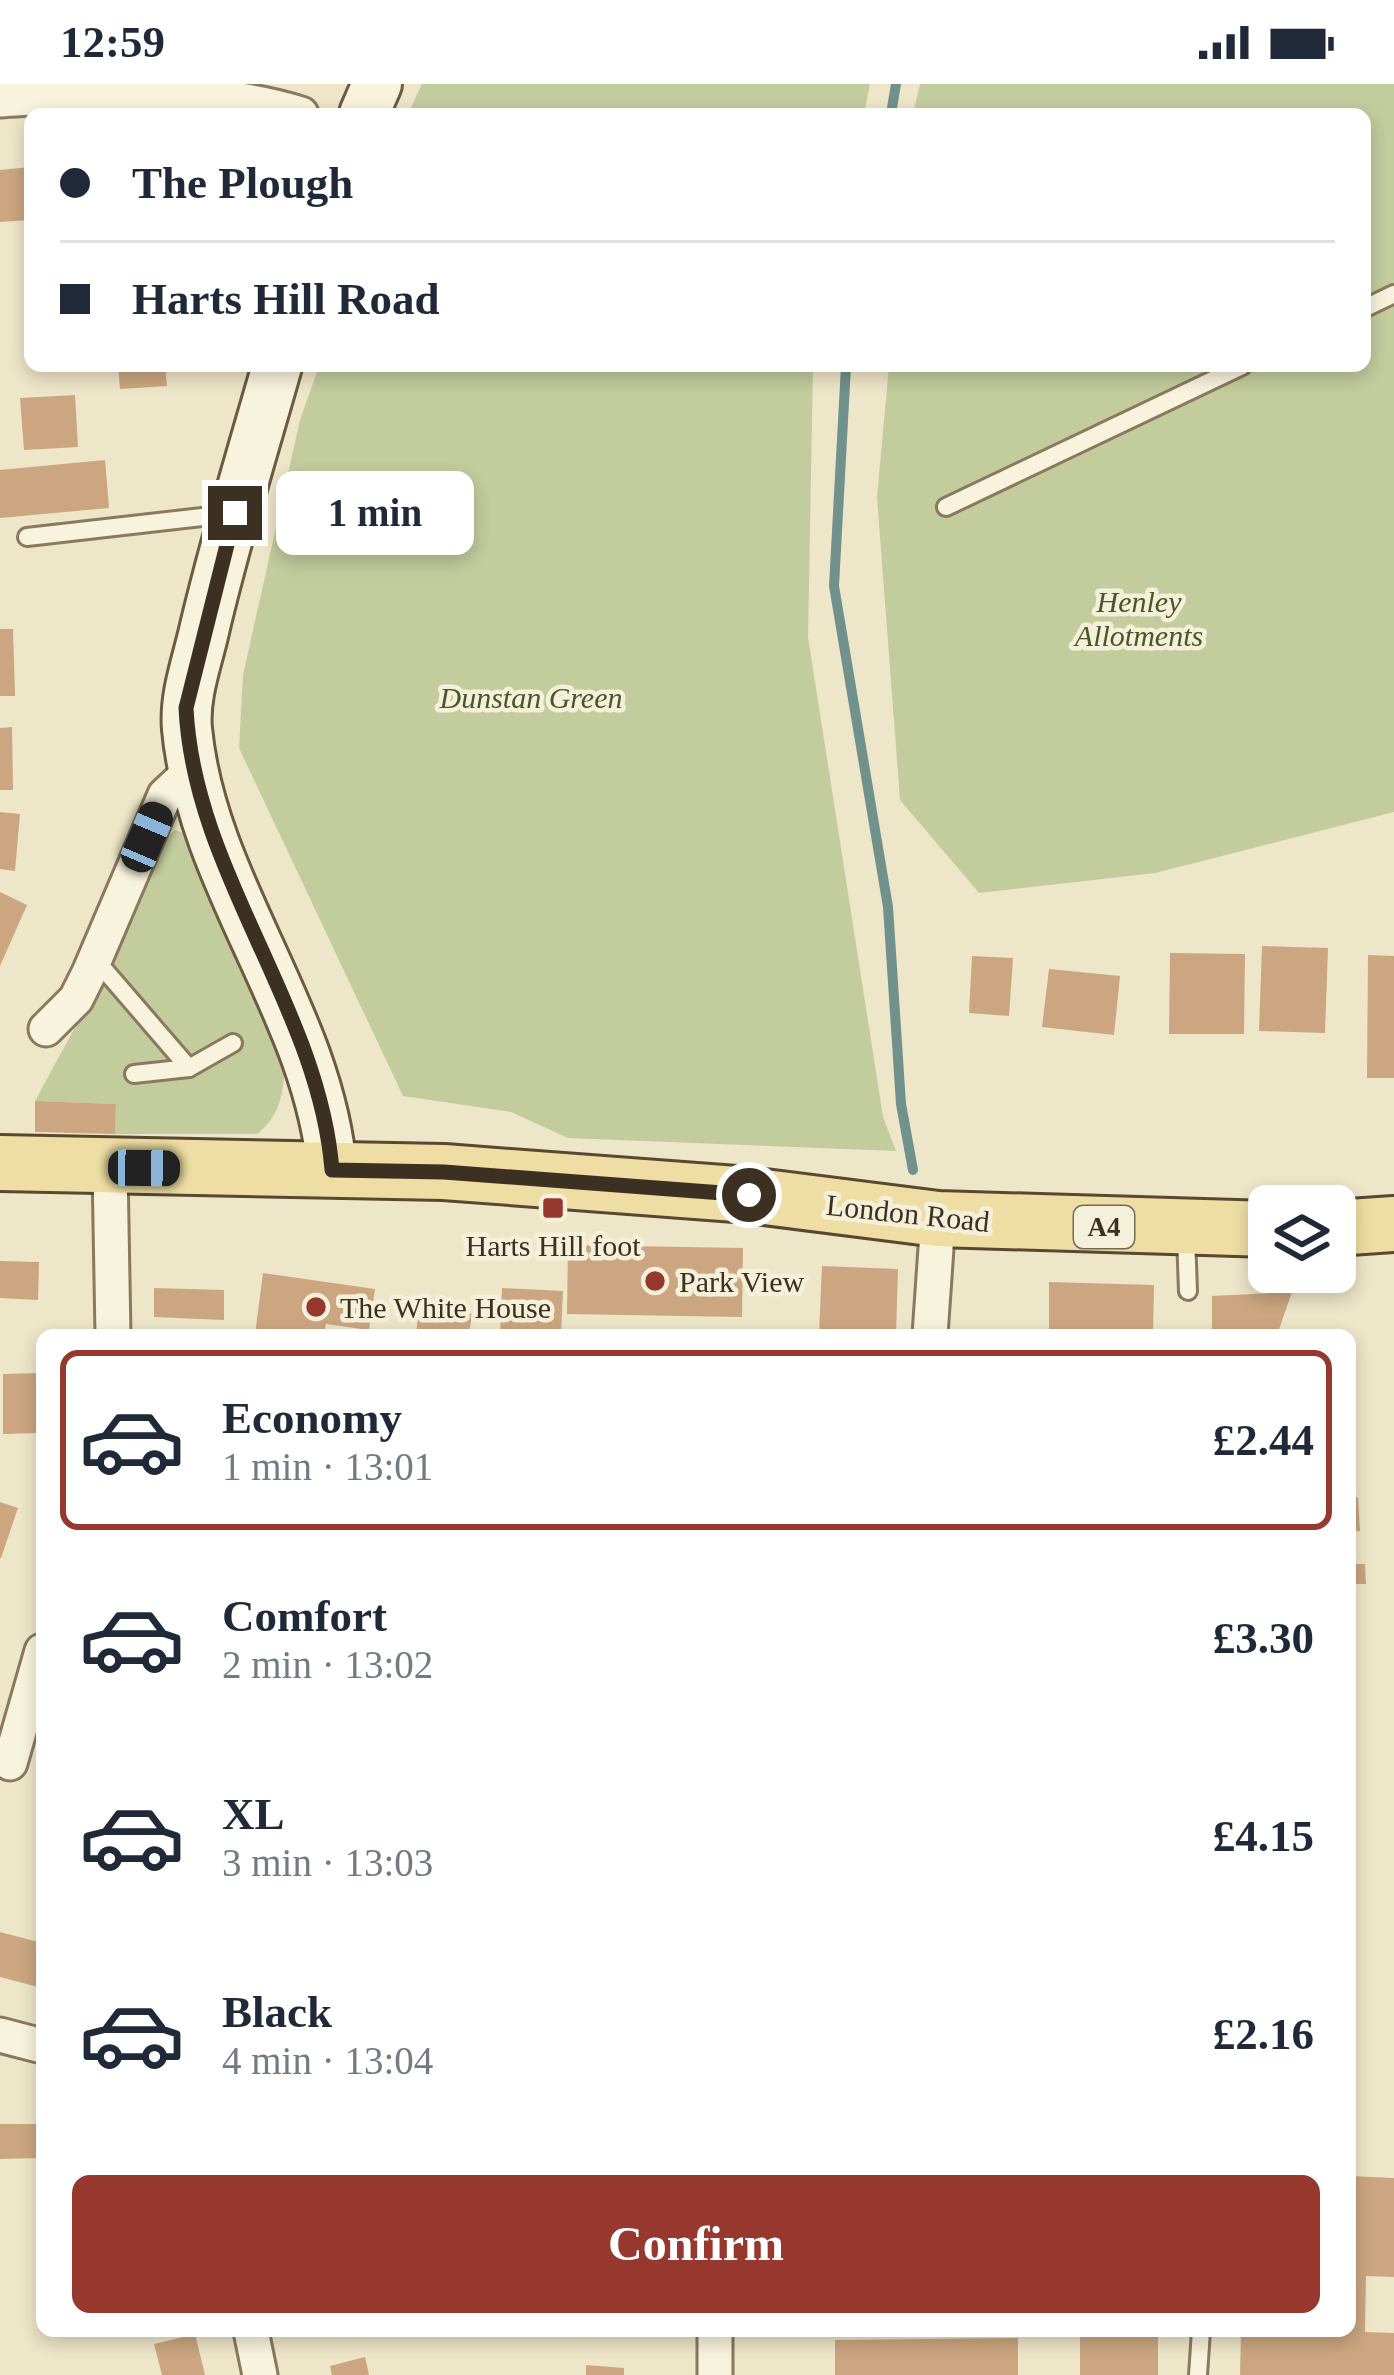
<!DOCTYPE html>
<html lang="en">
<head>
<meta charset="utf-8">
<style>
  body { margin:0; font-family:"Times New Roman",serif; background:#f6f6f7; color:#1f2937; height:100vh; display:flex; flex-direction:column; font-size:45px; white-space:nowrap }
  * { box-sizing:border-box; margin:0 }
  p { font-size:39px; color:#747a83 }
  .icon { flex:none; width:66px; height:66px; fill:none; stroke:currentColor; stroke-width:2; stroke-linecap:round; stroke-linejoin:round }
  .map { position:relative; flex:1; overflow:hidden }
  .details { position:absolute; left:36px; top:1245px; width:1320px; height:1008px; display:flex; flex-direction:column; background:#fff; border-radius:18px; box-shadow:0 6px 18px #0003 }
  .details>* { flex:none }
  .guide { position:absolute; left:24px; top:24px; width:1347px; height:264px; border-radius:18px; box-shadow:0 6px 18px #0003; display:grid; align-content:center; height:264px; padding:0 36px; background:#fff }
  .tools { position:absolute; left:1248px; top:1101px; display:grid; gap:24px }
  .tools a { display:grid; place-items:center; width:108px; height:108px; border-radius:18px; background:#fff; box-shadow:0 6px 18px #0003; font-size:60px }
  .end { position:absolute; width:54px; height:54px; margin:-27px; border:15px solid #3b3021; background:#fff; box-shadow:0 0 0 6px #fff }
  .from { border-radius:50% }
  .bubble { position:absolute; height:84px; border-radius:18px; background:#fff; box-shadow:0 6px 18px #0003; font-size:39px; font-weight:800; line-height:84px; text-align:center }
  .car { position:absolute; width:36px; height:72px; margin:-36px -18px; border-radius:15px; box-shadow:0 0 9px 3px #0007; background:linear-gradient(#222 24%,#8ab4d8 0 40%,#222 0 76%,#8ab4d8 0 86%,#222 0) }
  .guide b { display:flex; align-items:center; gap:42px; height:114px; font-size:45px }
  .guide b+b { border-top:3px solid #e0e1e3 }
  .guide i { width:30px; height:30px; background:#1f2937 }
  ul { padding:21px 0 0; list-style:none }
  li { display:flex; align-items:center; gap:36px; height:180px; margin:0 24px 18px; padding:0 12px; border:6px solid transparent; border-radius:18px }
  li div { flex:1 }
  li b { display:block; font-size:45px }
  li em { font-style:normal; font-weight:800 }
  li.current { border-color:#97382f }
  li>.icon { width:108px; height:108px; stroke-width:1.5 }
  .primary-button { display:flex; gap:24px; margin-top:auto; padding:24px 36px }
  .primary-button a { flex:1; height:138px; border-radius:18px; background:#97382f; color:#fff; font-size:48px; font-weight:800; line-height:138px; text-align:center }
  .status { display:flex; justify-content:space-between; align-items:center; height:84px; padding:0 60px; background:#fff; direction:ltr }
  .status svg { height:33px; fill:currentColor }
  .map>svg:first-child { display:block }
  .green { fill:#c2cc9d }
  .lines { fill:none; stroke-linecap:round; stroke-linejoin:round }
  .stream { stroke:#70918c; stroke-width:10 }
  .building { fill:#cba680 }
  .lane-casing { stroke:#8a795e; stroke-width:22 }
  .street-casing { stroke:#8a795e; stroke-width:39 }
  .secondary-casing { stroke:#6c5a41; stroke-width:54 }
  .primary-casing { stroke:#584732; stroke-width:60 }
  .lane { stroke:#f8f3dc; stroke-width:16 }
  .street { stroke:#f8f3dc; stroke-width:33 }
  .secondary { stroke:#f8f3dc; stroke-width:48 }
  .primary { stroke:#efdea3; stroke-width:54 }
  .route { stroke:#3b3021; stroke-width:15 }
  .poi-dot { fill:#97382f; stroke:#f5f0d9; stroke-width:4.5 }
  .labels { text-anchor:middle; dominant-baseline:central; stroke-width:9; stroke-linejoin:round; paint-order:stroke }
  .shield { fill:#f5f0d9; stroke:#736a58; stroke-width:3 }
  .shield-label { font-size:27px; font-weight:bold; fill:#3b3021 }
  .park-label { font-size:30px; font-style:italic; fill:#475728; stroke:#f5f0d9 }
  .street-label { font-size:30px; fill:#3b3021; stroke:#f5f0d9 }
  .poi-label { font-size:30px; fill:#3b3021; stroke:#f5f0d9; text-anchor:start }
</style>
</head>
<body>
<div class="status"><b>12:59</b><svg viewBox="0 0 49 12"><path d="M0 12V9h3v3zM5 12V6h3v6zM10 12V3h3v9zM15 12V0h3v12zM26 1h20v11H26zM47 4h2v5h-2z"/></svg></div>
<div class="map">
<svg width="1394" height="2291" viewBox="0 0 1394 2291">
  <rect width="100%" height="100%" fill="#eee6c9"/>
  <g class="green">
    <path d="M422 0H870L864 30H408Z"/>
    <path d="M920 0H1394V728L1155 789 979 809 900 716 877 413 889 282H1365V30H913Z"/>
    <path d="M319 282H813L808 553 883 1033 896 1067 568 1054 511 1028 403 1012 239 664 243 591 300 336Z"/>
    <path d="M175 746 187 750 284 983C284 1010 279 1033 257 1050H115L116 1020 35 1017 123 855 164 756Z"/>
  </g>
  <g class="lines">
    <g class="stream">
      <path d="M891 30 896 0"/>
      <path d="M846 282 834 502 888 823 901 1020 913 1086"/>
    </g>
  </g>
  <g class="building">
    <path d="M30 83V136L0 138V86Z"/>
    <path d="M118 282H165L167 302 120 305Z"/>
    <path d="M75 311 78 363 24 366 20 314Z"/>
    <path d="M105 376 109 424 0 434V386Z"/>
    <path d="M0 545H13L15 612H0Z"/>
    <path d="M12 643 13 706H0V644Z"/>
    <path d="M0 728 20 730 15 787 0 785Z"/>
    <path d="M0 808 27 821 0 882Z"/>
    <path d="M1262 862 1328 864 1325 949 1259 947Z"/>
    <path d="M1170 869 1245 870 1244 950H1169Z"/>
    <path d="M1368 871 1394 872V994H1367Z"/>
    <path d="M972 872 1013 874 1009 932 969 929Z"/>
    <path d="M1049 885 1120 892 1114 951 1042 943Z"/>
    <path d="M35 1017 116 1020 115 1050 35 1048Z"/>
    <path d="M568 1161 743 1164 742 1233 567 1230Z"/>
    <path d="M0 1177 39 1178 38 1216 0 1214Z"/>
    <path d="M822 1182 898 1185 896 1251H819Z"/>
    <path d="M263 1189 375 1205 369 1246 326 1240 324 1251H255Z"/>
    <path d="M1049 1198 1154 1201 1153 1250 1049 1248Z"/>
    <path d="M154 1204 224 1206V1236L154 1233Z"/>
    <path d="M502 1204 563 1207 561 1251H500Z"/>
    <path d="M1292 1208 1277 1251H1212V1212Z"/>
    <path d="M419 1224 472 1230 469 1251H416Z"/>
    <path d="M42 1289V1349L3 1350V1290Z"/>
    <path d="M1358 1413 1360 1447H1350V1414Z"/>
    <path d="M0 1418 18 1424 1 1474H0Z"/>
    <path d="M1350 1480H1365L1366 1500H1350Z"/>
    <path d="M0 1848 42 1859V1904L0 1893Z"/>
    <path d="M0 2040H42V2074L0 2075Z"/>
    <path d="M1350 2092 1394 2094V2193L1366 2192 1365 2248 1394 2249V2291H1240L1241 2247H1350Z"/>
    <path d="M195 2250 205 2291H162L154 2260Z"/>
    <path d="M1080 2251 1158 2253V2291H1080Z"/>
    <path d="M1018 2254V2291H835V2256Z"/>
    <path d="M365 2273 369 2291H332L330 2282Z"/>
    <path d="M586 2281 624 2284V2291H586Z"/>
  </g>
  <g class="lines">
    <defs>
      <g id="lane">
        <path d="M1365 224 1394 210"/>
        <path d="M946 423 1242 282"/>
        <path d="M27 453 228 430"/>
        <path d="M96 876 189 984"/>
        <path d="M134 990 189 984 233 959"/>
        <path d="M1186 1152 1188 1207"/>
        <path d="M1198 2291 1201 2247"/>
      </g>
      <g id="street">
        <path d="M0 16C98 10 207 0 301 30"/>
        <path d="M46 945 76 915 89 889 165 711 194 684"/>
        <path d="M110 1084 113 1251"/>
        <path d="M930 1251 938 1135"/>
        <path d="M10 1679 42 1567"/>
        <path d="M0 1951 42 1962"/>
        <path d="M251 2247 260 2291"/>
        <path d="M715 2291V2247"/>
      </g>
      <g id="secondary">
        <path d="M364 30 377 0"/>
        <path d="M277 282C252 370 225 457 204 547 197 578 184 612 187 645 202 802 319 930 332 1086"/>
      </g>
      <g id="primary">
        <path d="M0 1079 444 1088 749 1111 938 1135 1269 1145"/>
        <path d="M1335 1144 1394 1140"/>
      </g>
    </defs>
    <use href="#lane" class="lane-casing"/>
    <use href="#street" class="street-casing"/>
    <use href="#secondary" class="secondary-casing"/>
    <use href="#primary" class="primary-casing"/>
    <use href="#lane" class="lane"/>
    <use href="#street" class="street"/>
    <use href="#secondary" class="secondary"/>
    <use href="#primary" class="primary"/>
  </g>
  <g class="lines">
    <path class="route" d="M235 429 186 624C194 790 319 923 332 1086L444 1088 749 1111"/>
  </g>
  <g class="poi-dot">
    <rect x="541" y="1112" width="24" height="24" rx="6"/>
    <circle cx="655" cy="1197" r="12"/>
    <circle cx="316" cy="1223" r="12"/>
  </g>
  <g class="labels">
    <rect class="shield" x="1074" y="1122" width="60" height="42" rx="9"/>
    <g class="shield-label">
      <text x="1104" y="1143">A4</text>
    </g>
    <g class="park-label">
      <text x="1139" y="517">Henley<tspan x="1139" dy="34">Allotments</tspan></text>
      <text x="531" y="613">Dunstan Green</text>
    </g>
    <g class="street-label">
      <text transform="translate(908 1129) rotate(6)">London Road</text>
    </g>
    <g class="poi-label">
      <text x="553" y="1161" text-anchor="middle">Harts Hill foot</text>
      <text x="679" y="1197">Park View</text>
      <text x="340" y="1223">The White House</text>
    </g>
  </g>
</svg>
<div class="tools">
<a><svg class="icon" aria-label="layers" viewBox="0 0 24 24"><path d="M12 4l9 5-9 5-9-5zM3 14l9 5 9-5"/></svg></a>
</div>
<i class="end from" style="left:749px;top:1111px"></i>
<i class="end" style="left:235px;top:429px"></i>
<div class="bubble" style="left:276px;top:387px;width:198px">1 min</div>
<i class="car" style="left:147px;top:753px;rotate:23deg"></i>
<i class="car" style="left:144px;top:1084px;rotate:91deg"></i>
<div class="guide">
<b><i class="from"></i>The Plough</b>
<b><i></i>Harts Hill Road</b>
</div>
<section class="details">
<ul>
<li class="current"><svg class="icon" aria-label="car" viewBox="0 0 24 24"><path d="M5 17H2v-5l4-1 3-4h7l3 4 3 1v5h-3M9 17h6M6 11h13"/><circle cx="7" cy="17" r="2"/><circle cx="17" cy="17" r="2"/></svg><div><b>Economy</b><p>1 min · 13:01</p></div><em>£2.44</em></li>
<li><svg class="icon" aria-label="car" viewBox="0 0 24 24"><path d="M5 17H2v-5l4-1 3-4h7l3 4 3 1v5h-3M9 17h6M6 11h13"/><circle cx="7" cy="17" r="2"/><circle cx="17" cy="17" r="2"/></svg><div><b>Comfort</b><p>2 min · 13:02</p></div><em>£3.30</em></li>
<li><svg class="icon" aria-label="car" viewBox="0 0 24 24"><path d="M5 17H2v-5l4-1 3-4h7l3 4 3 1v5h-3M9 17h6M6 11h13"/><circle cx="7" cy="17" r="2"/><circle cx="17" cy="17" r="2"/></svg><div><b>XL</b><p>3 min · 13:03</p></div><em>£4.15</em></li>
<li><svg class="icon" aria-label="car" viewBox="0 0 24 24"><path d="M5 17H2v-5l4-1 3-4h7l3 4 3 1v5h-3M9 17h6M6 11h13"/><circle cx="7" cy="17" r="2"/><circle cx="17" cy="17" r="2"/></svg><div><b>Black</b><p>4 min · 13:04</p></div><em>£2.16</em></li>
</ul>
<div class="primary-button"><a>Confirm</a></div>
</section>
</div>
</body>
</html>
